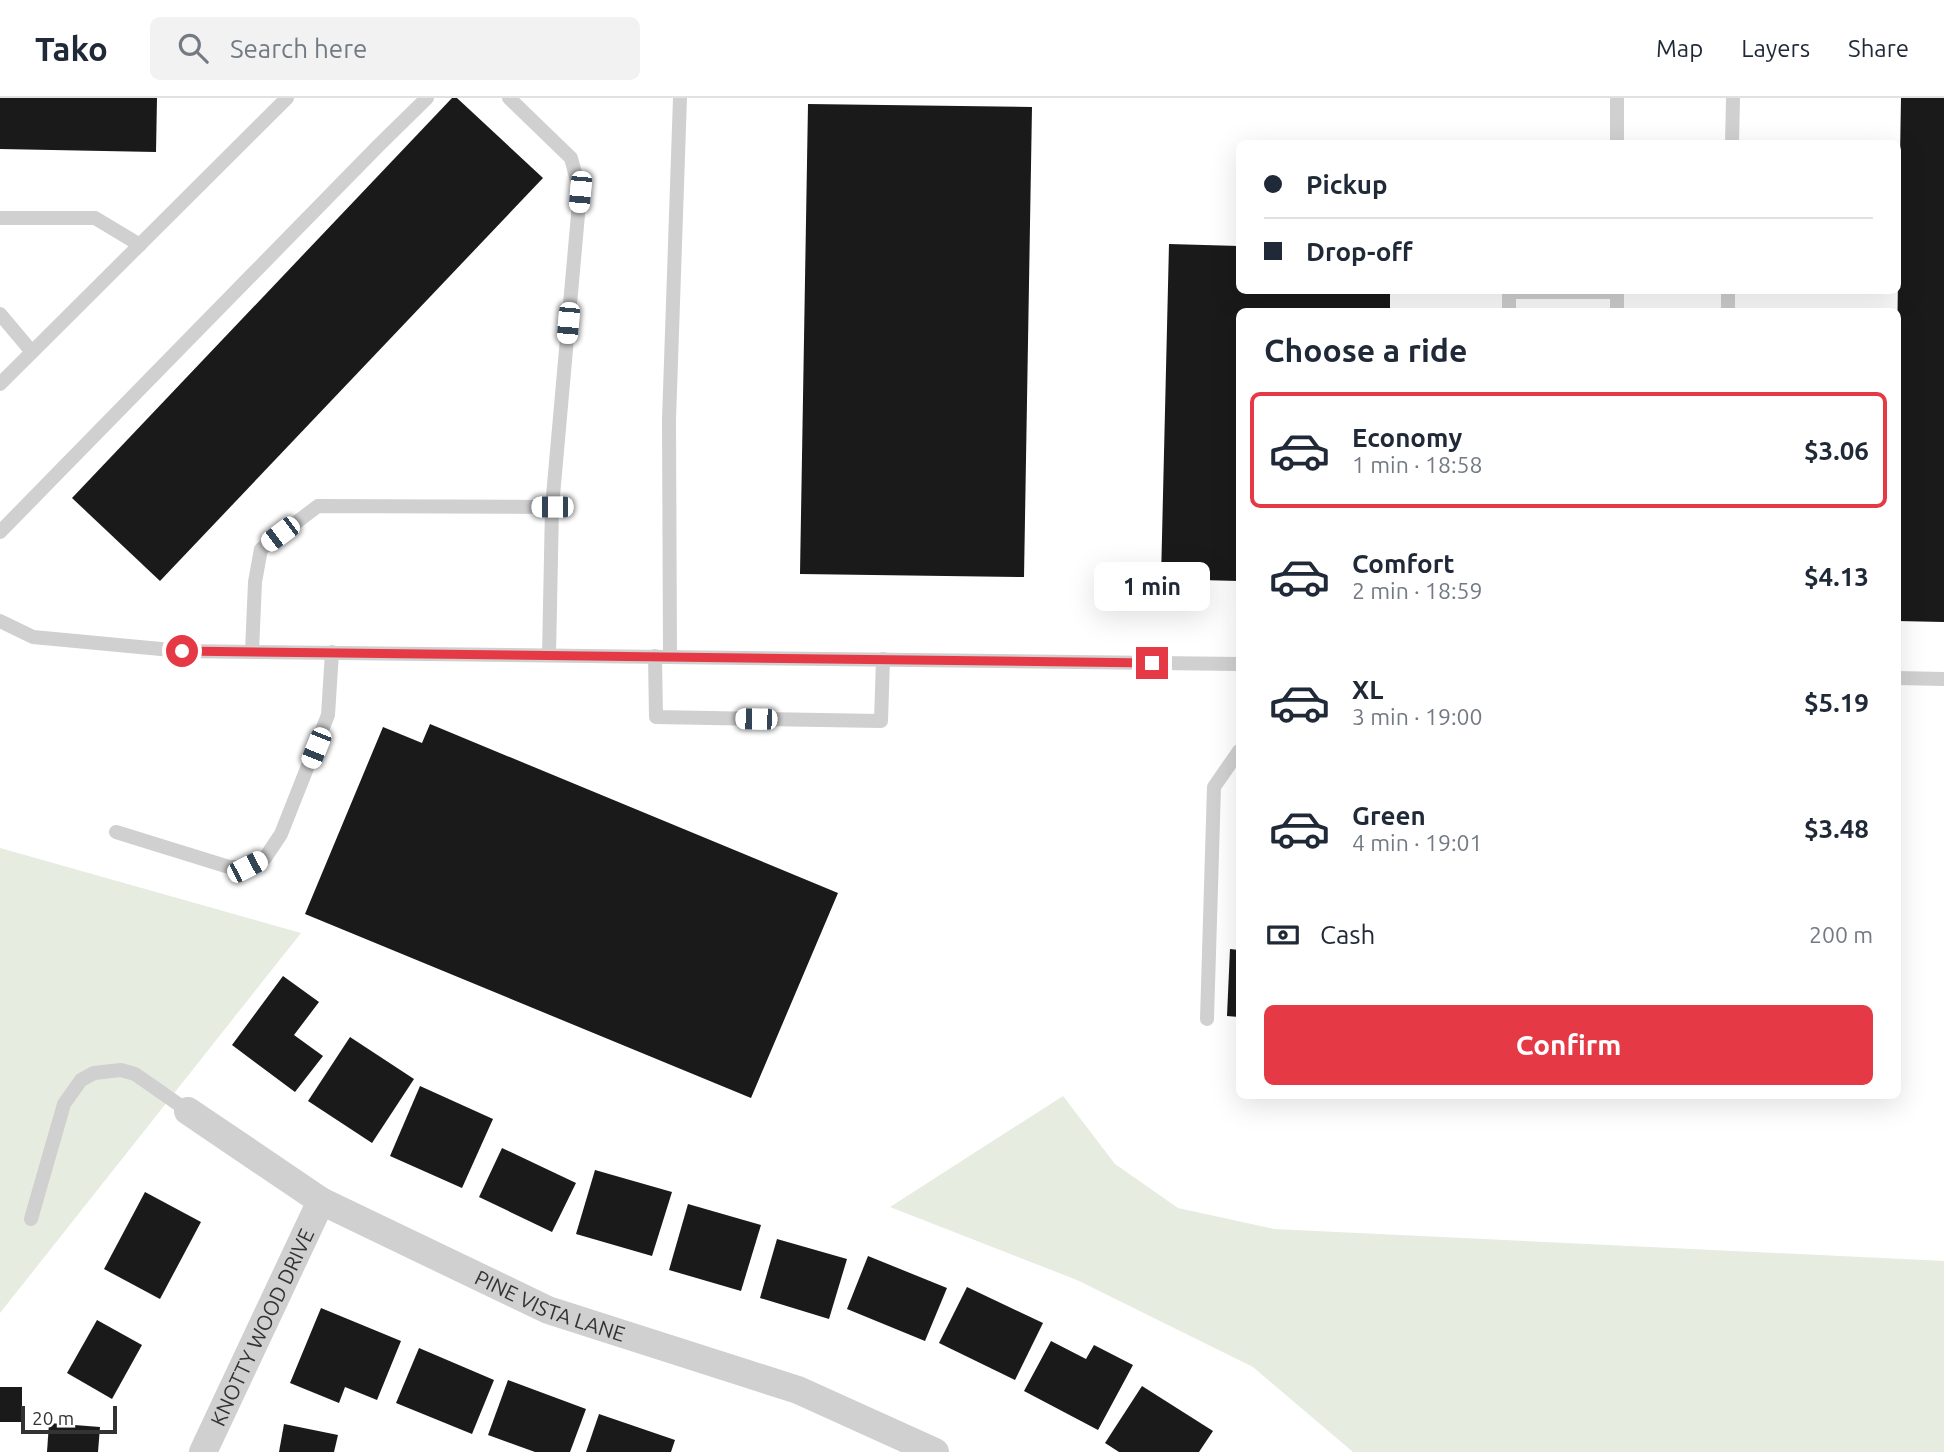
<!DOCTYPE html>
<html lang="en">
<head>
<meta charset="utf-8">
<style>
  body { margin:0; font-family:Ubuntu,sans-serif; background:#f2f2f3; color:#1f2937; height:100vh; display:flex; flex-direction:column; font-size:26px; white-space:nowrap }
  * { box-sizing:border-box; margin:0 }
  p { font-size:23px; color:#747a83 }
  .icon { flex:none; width:38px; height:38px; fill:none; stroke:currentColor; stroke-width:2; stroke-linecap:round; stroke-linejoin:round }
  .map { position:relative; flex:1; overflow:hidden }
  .sheet { position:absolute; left:1236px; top:210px; width:665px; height:791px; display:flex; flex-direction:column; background:#fff; border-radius:10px; box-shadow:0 7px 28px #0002 }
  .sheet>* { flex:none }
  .guide { position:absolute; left:1236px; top:42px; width:665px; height:154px; border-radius:10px; box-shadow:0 7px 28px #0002; display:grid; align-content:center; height:154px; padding:0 28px; background:#fff }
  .scale { position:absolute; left:21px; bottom:18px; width:96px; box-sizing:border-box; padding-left:7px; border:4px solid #333; border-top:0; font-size:19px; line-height:24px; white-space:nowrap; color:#333; -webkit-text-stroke:5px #fff; paint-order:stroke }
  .end { position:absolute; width:32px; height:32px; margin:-16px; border:9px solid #e63946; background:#fff; box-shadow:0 0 0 4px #fff }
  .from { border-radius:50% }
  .bubble { position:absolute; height:49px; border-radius:10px; background:#fff; box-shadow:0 7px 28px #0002; font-size:23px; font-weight:700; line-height:49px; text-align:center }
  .car { position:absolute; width:21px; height:42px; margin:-21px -10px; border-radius:9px; box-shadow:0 0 5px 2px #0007; background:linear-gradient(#fff 24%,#345 0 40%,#fff 0 76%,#345 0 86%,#fff 0) }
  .guide b { display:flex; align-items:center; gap:24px; height:66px; font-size:26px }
  .guide b+b { border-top:2px solid #e0e1e3 }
  .guide i { width:18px; height:18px; background:#1f2937 }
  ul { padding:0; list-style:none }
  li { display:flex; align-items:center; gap:21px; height:116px; margin:0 14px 10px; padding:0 14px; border:4px solid transparent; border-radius:10px }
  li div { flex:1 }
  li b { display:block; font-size:26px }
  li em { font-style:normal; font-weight:700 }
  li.selected { border-color:#e63946 }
  li>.icon { width:63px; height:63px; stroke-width:1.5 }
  h2 { padding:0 28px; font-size:32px; line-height:84px }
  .pay { display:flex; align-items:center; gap:18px; height:77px; padding:0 28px; font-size:26px }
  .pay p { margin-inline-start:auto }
  .primary-button { display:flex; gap:14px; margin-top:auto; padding:14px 28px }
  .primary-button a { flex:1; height:80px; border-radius:10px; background:#e63946; color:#fff; font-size:28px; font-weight:700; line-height:80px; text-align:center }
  header { display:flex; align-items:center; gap:42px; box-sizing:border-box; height:98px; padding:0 35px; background:#fff; border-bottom:2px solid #e0e1e3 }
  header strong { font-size:33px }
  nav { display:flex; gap:38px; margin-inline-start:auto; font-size:24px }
  .search { width:490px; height:63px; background:#f2f2f3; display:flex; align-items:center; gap:18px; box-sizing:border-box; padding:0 24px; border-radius:10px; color:#747a83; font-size:26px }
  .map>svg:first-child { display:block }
  .green { fill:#e6ecdf }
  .building { fill:#1a1a1a }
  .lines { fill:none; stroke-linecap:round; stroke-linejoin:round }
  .lane { stroke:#d0d0d0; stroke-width:14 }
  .street { stroke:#d0d0d0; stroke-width:28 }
  .route { stroke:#e63946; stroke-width:9 }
  .labels { text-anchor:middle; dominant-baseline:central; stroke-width:7; stroke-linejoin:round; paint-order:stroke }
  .street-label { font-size:21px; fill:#333; stroke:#fff }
</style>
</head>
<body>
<header>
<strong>Tako</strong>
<div class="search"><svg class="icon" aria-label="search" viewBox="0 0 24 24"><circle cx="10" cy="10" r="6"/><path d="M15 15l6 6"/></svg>Search here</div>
<nav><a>Map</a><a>Layers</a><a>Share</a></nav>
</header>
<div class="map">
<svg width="1944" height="1354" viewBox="0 0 1944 1354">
  <rect width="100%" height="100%" fill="#fff"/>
  <g class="green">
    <path d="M0 750 301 835 0 1215Z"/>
    <path d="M1063 998 1115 1066 1178 1110 1274 1131 1944 1163V1354H1353L1253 1269 1077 1182 890 1109Z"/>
  </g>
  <g class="building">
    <path d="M0 0H157L156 54 0 51Z"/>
    <path d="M452 0H457L543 80 160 483 72 400Z"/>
    <path d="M1901 0H1944V524L1897 523V245Z"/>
    <path d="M808 6 1032 9 1024 479 800 476Z"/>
    <path d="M1169 146 1239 148V192H1390V214H1239V483L1161 481Z"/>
    <path d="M430 626 838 795 751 1000 305 816 383 629 422 645Z"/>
    <path d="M1230 851 1239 852V919L1227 918Z"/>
    <path d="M283 878 319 904 294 937 323 958 295 994 232 947Z"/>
    <path d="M350 939 414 981 372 1045 308 1003Z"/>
    <path d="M420 988 493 1021 462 1090 390 1058Z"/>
    <path d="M502 1050 576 1085 552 1134 479 1099Z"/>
    <path d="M595 1072 672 1094 652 1158 576 1136Z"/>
    <path d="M145 1094 201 1124 160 1201 104 1171Z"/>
    <path d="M688 1106 761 1127 741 1193 669 1172Z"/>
    <path d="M777 1141 847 1161 829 1221 760 1200Z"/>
    <path d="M868 1158 947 1190 925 1243 847 1211Z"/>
    <path d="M967 1189 1043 1225 1015 1282 939 1245Z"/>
    <path d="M321 1210 401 1243 377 1302 345 1289 339 1305 290 1285Z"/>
    <path d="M97 1222 142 1247 112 1301 67 1275Z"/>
    <path d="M1051 1243 1086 1261 1094 1247 1133 1267 1098 1332 1024 1293Z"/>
    <path d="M419 1250 494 1282 472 1336 396 1305Z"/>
    <path d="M508 1282 586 1311 570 1354H535L488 1337Z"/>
    <path d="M1142 1288 1213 1333 1199 1354H1119L1105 1345Z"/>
    <rect x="0" y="1289" width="22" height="35"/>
    <path d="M599 1316 675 1342 671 1354H586Z"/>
    <path d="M49 1325 100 1329 98 1354H47Z"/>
    <path d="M284 1326 338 1337 334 1354H279Z"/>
  </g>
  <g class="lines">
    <g class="lane">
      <path d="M509 0 571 60 580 94 552 409"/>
      <path d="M1617 46V0"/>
      <path d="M1732 46 1733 0"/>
      <path d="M0 120H95L140 147"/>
      <path d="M1509 214V194H1617"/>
      <path d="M1617 214V192"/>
      <path d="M1728 214V192"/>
      <path d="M0 216 32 254"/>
      <path d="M0 286 287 0"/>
      <path d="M0 434 379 47 427 0"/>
      <path d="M0 523 33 539 182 553 1239 566"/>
      <path d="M252 553 255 484 261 451 318 408 552 409 549 557"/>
      <path d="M655 558 656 619 881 623 883 561"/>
      <path d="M670 558 669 322 680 0"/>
      <path d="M1897 580 1944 581"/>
      <path d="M116 734 229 769H247L265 760 281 736 328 617 332 554"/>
      <path d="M1207 921 1214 689 1239 653"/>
      <path d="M31 1121 64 1006 81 982 94 975 121 972 135 976 188 1013"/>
    </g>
    <g class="street">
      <path id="s1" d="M188 1013 321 1103 548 1212 798 1292 935 1354"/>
      <path id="s2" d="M203 1354 321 1103"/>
    </g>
  </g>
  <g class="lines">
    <path class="route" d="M182 553 1152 565"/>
  </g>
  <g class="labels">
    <g class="street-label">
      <text stroke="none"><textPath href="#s1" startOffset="413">PINE VISTA LANE</textPath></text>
      <text stroke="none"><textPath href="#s2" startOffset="138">KNOTTY WOOD DRIVE</textPath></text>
    </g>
  </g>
</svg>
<div class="scale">20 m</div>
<i class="end from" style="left:182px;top:553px"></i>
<i class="end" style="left:1152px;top:565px"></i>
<div class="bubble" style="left:1094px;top:464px;width:116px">1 min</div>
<i class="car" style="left:580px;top:94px;rotate:185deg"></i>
<i class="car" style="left:568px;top:225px;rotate:185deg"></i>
<i class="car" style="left:552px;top:409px;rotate:270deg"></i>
<i class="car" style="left:280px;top:436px;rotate:233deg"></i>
<i class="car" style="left:756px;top:621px;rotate:271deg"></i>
<i class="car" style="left:316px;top:650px;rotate:202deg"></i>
<i class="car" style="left:247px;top:769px;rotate:63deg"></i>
<div class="guide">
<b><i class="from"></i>Pickup</b>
<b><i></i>Drop-off</b>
</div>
<section class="sheet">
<h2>Choose a ride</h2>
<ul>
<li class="selected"><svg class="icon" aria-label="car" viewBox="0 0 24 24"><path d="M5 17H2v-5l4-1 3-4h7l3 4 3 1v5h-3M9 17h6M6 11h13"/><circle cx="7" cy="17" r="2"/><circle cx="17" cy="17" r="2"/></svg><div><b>Economy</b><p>1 min · 18:58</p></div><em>$3.06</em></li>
<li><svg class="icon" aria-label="car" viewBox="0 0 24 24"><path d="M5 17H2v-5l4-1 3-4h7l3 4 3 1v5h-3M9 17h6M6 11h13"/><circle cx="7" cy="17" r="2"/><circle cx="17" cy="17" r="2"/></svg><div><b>Comfort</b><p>2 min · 18:59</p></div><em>$4.13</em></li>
<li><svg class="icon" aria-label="car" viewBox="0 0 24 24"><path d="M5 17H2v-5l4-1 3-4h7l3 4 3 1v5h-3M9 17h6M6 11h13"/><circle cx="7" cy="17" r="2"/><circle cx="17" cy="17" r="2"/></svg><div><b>XL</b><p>3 min · 19:00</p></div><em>$5.19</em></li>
<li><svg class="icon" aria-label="car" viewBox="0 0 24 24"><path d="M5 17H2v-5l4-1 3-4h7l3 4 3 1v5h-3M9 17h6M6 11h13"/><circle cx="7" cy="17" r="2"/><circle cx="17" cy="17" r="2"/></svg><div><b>Green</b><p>4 min · 19:01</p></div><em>$3.48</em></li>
</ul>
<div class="pay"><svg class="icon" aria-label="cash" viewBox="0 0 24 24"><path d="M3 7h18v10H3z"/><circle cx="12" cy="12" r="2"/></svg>Cash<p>200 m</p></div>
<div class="primary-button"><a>Confirm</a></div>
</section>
</div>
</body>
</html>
